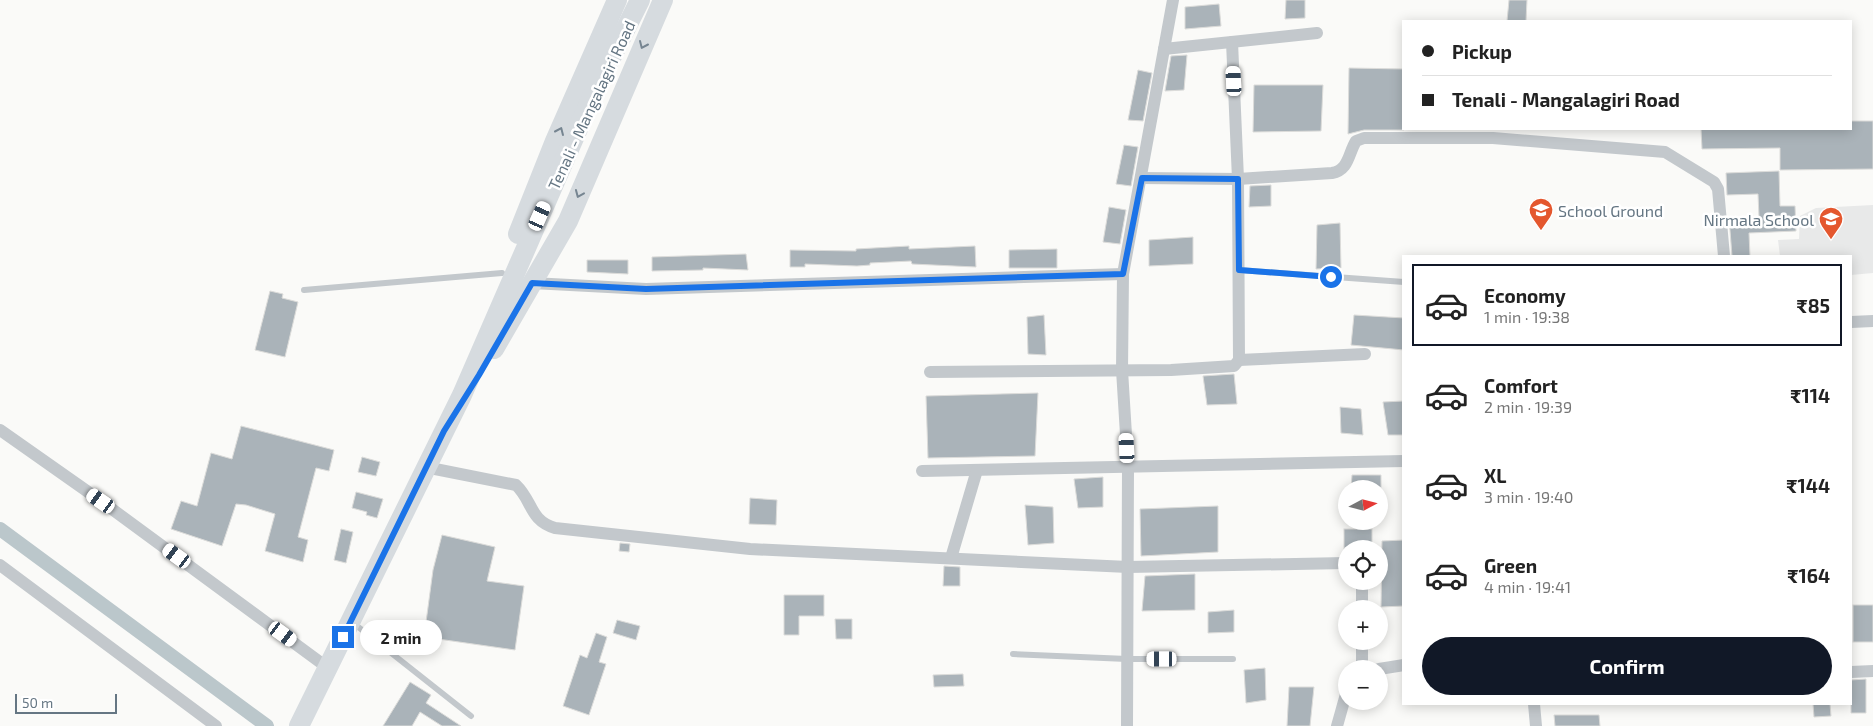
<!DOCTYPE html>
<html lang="en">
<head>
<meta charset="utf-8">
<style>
  body { margin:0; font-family:"Exo 2",sans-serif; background:#f6f6f6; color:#222; height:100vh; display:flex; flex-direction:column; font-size:19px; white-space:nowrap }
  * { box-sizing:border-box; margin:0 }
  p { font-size:16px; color:#767676 }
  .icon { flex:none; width:28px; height:28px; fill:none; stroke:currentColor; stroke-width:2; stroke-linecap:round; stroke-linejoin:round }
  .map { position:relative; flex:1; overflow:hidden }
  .sheet { position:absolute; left:1402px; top:255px; width:450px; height:450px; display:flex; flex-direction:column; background:#fff; border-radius:0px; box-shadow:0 2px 12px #0003 }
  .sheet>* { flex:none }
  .guide { position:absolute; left:1402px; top:20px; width:450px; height:110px; border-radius:0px; box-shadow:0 2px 12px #0003; display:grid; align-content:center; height:110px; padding:0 20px; background:#fff }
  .needle { width:32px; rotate:83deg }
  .fabs { position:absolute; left:1338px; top:480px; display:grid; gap:10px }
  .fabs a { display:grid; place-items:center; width:50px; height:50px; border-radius:50%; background:#fff; box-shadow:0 2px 12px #0003; font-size:25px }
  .scale { position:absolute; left:15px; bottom:12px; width:102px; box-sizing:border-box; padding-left:5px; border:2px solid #657683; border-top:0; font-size:14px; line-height:18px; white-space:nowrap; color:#657683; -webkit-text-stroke:4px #fff; paint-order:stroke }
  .end { position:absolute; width:22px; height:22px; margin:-11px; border:6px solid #1a73e8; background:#fff; box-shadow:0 0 0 2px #fff }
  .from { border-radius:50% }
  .bubble { position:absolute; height:35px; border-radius:18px; background:#fff; box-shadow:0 2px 12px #0003; font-size:16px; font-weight:700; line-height:35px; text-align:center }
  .car { position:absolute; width:15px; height:30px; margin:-15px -8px; border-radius:6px; box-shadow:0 0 4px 1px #0007; background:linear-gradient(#fff 24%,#345 0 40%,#fff 0 76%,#345 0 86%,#fff 0) }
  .guide b { display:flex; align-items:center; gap:18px; height:48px; font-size:19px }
  .guide b+b { border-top:1px solid #e0e0e0 }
  .guide i { width:12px; height:12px; background:#222 }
  ul { padding:9px 0 0; list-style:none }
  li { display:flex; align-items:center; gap:15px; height:82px; margin:0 10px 8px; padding:0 10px; border:2px solid transparent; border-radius:0px }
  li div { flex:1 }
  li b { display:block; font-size:19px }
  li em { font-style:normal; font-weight:700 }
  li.active { border-color:#111827 }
  li>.icon { width:45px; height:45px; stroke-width:1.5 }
  .primary-button { display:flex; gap:10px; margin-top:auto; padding:10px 20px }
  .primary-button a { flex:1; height:58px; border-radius:30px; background:#111827; color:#fff; font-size:20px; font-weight:700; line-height:58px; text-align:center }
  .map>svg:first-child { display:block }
  .built { fill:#e8e9e9 }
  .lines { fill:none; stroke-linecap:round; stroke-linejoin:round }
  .canal { stroke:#bbc7cb; stroke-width:14 }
  .building { fill:#aab3b9; stroke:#dcdcda }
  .lane { stroke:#c3c8cc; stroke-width:6 }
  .street { stroke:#c3c8cc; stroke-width:12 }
  .primary { stroke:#d6dbdf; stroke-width:20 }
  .oneway { stroke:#768591 }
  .route { stroke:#1a73e8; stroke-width:6 }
  .labels { text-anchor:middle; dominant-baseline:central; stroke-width:5; stroke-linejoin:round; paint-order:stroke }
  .street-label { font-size:16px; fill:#657683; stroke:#fff }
  .poi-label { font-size:16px; fill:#657683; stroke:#fff; text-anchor:start }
</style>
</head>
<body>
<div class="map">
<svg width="1873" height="726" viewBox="0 0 1873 726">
  <rect width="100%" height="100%" fill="#fafaf8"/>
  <path class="built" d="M1873 205V273L1851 275V256H1780L1778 240 1799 239 1800 216 1816 208Z"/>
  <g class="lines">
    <path class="canal" d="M0 529 267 726"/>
  </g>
  <g class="building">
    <path d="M1286 0H1305V18L1285 19Z"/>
    <path d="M1509 0H1527L1526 21H1507Z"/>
    <path d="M1219 4 1221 26 1185 29V7Z"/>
    <path d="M1187 55 1184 90 1165 91 1171 56Z"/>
    <path d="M1349 68 1404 69V130H1364L1348 134Z"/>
    <path d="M1138 70 1152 73 1143 121 1128 120Z"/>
    <path d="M1254 85H1323L1321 131 1253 132Z"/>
    <path d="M1851 121H1873V169L1780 170V148L1702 149 1701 129H1851Z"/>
    <path d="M1124 145 1138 147 1131 186 1116 184Z"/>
    <path d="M1779 171 1780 206H1795L1796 231 1749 233 1750 256H1732L1729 218 1759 217 1758 194 1727 195 1726 173Z"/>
    <path d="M1271 185V206L1249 207 1250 186Z"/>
    <path d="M1109 207 1126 210 1120 244 1103 242Z"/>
    <path d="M1340 223 1341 268 1316 269 1317 225Z"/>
    <path d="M1193 237V264L1149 266V240Z"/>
    <path d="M909 246V249L975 246 976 267 912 264 911 261 870 263V265L857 266 805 264V267H790V250L856 251V249Z"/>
    <path d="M1057 249V268H1009V250Z"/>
    <path d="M746 254 748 270 703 268V270L652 271V257Z"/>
    <path d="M587 260H628V274L587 272Z"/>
    <path d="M270 291 283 294 282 298 298 302 285 357 255 350Z"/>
    <path d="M1044 315 1046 355 1028 354 1027 317Z"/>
    <path d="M1354 315 1404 318V350L1351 345Z"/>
    <path d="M1234 374 1237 404 1207 405 1203 376Z"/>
    <path d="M1038 393 1035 456 928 458 926 396Z"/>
    <path d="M1404 401V435H1388L1383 402Z"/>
    <path d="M1340 407 1361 409 1363 435 1341 433Z"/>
    <path d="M241 426 334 450 329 471 316 468 298 537 308 540 303 562 265 551 275 514 246 505 236 504 222 546 171 529 181 501 197 506 211 453 232 459Z"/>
    <path d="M362 457 380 462 376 476 358 472Z"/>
    <path d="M1352 475H1381V489H1351Z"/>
    <path d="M1103 477V507L1078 508 1074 479Z"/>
    <path d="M356 492 383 499 377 518 366 515 367 512 352 508Z"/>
    <path d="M750 498 777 500 776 525 749 524Z"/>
    <path d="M1025 505 1053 507 1054 543 1028 545Z"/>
    <path d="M1218 506V552L1141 556 1140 509Z"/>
    <path d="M341 529 353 532 346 563 334 560Z"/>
    <rect x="1344" y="529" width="28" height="20"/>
    <path d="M442 535 495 547 487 581 524 586 515 650 424 637 433 570Z"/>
    <path d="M1404 540V606L1381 607 1382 541Z"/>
    <path d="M620 543 630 544 629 552 619 551Z"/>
    <path d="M944 566 960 567V586H943Z"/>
    <path d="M1195 574V610L1142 611 1145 576Z"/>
    <path d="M784 595H824V616H799V635H784Z"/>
    <rect x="1853" y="605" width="20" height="37"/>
    <path d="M1234 610V632L1208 633V612Z"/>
    <path d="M835 619H852V639H836Z"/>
    <path d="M617 620 640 626 636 640 613 633Z"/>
    <path d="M596 633 607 637 599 662 606 664 589 715 563 706 580 655 587 658Z"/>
    <path d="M1265 668 1266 700 1246 703 1244 670Z"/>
    <path d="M963 674 964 686 934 687 933 675Z"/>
    <path d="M1866 679V713H1851V680Z"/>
    <path d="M410 682 431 695 426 703 461 726H442L420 712 412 726H383Z"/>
    <path d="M1289 687H1314L1310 726H1287Z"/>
    <path d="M1813 704H1830L1831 716 1814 717Z"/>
    <path d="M1554 715H1599L1600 726H1555Z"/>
  </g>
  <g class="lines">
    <g class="lane">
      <path d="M1239 270 1404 282"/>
      <path d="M304 290 502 273"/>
      <path d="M352 622 471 716"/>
      <path d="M1013 654 1127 659H1233"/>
    </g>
    <g class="street">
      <path d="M1164 49 1317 33"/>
      <path d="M1142 178 1238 179 1332 173C1349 170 1348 154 1356 141L1364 138H1493L1665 152 1714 182 1718 189 1724 256"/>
      <path d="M532 283 646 289 1123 274"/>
      <path d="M1851 322 1873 321"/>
      <path d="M1239 360 1365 354"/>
      <path d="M930 372 1171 370 1234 366 1239 360 1238 179 1232 42"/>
      <path d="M0 430 101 501 328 668"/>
      <path d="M425 467 516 485C533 501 529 520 555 528L750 549 1128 567 1346 563"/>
      <path d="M922 471 1404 461"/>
      <path d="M951 558 977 470"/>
      <path d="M0 565 216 726"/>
      <path d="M1362 581V609"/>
      <path d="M1362 641V669"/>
      <path d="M1379 669 1404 665"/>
      <path d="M1851 672 1873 671"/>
      <path d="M1534 704 1536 726"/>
      <path d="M1127 726 1128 467 1122 370 1123 274 1173 0"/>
      <path d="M1337 726 1346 694"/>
    </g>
    <g class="primary">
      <path d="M518 234 555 141 617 0"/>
      <path d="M494 349 568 221 663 0"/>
      <path d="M299 726 462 395 594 92 640 0"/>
    </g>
  </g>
  <defs><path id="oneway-chevron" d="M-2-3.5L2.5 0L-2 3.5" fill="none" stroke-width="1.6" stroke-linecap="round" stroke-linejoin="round" transform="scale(1.25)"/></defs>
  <g class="oneway">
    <use href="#oneway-chevron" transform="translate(643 45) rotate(114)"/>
    <use href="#oneway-chevron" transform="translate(560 131) rotate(-66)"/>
    <use href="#oneway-chevron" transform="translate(579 194) rotate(113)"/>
  </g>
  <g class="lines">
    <path class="route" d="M343 637 444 431 479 375 532 283 646 289 1123 274 1142 178 1238 179 1239 270 1331 277"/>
  </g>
  <defs>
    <symbol id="school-pin" viewBox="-11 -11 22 30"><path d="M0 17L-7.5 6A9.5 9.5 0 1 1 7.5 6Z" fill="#e4572e" stroke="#fff"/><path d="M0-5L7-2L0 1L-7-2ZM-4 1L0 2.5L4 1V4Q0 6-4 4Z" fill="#fff"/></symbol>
  </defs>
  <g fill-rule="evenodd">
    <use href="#school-pin" x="1527" y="196" width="28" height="38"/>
    <use href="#school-pin" x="1817" y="205" width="28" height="38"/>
  </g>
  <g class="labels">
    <g class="street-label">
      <text transform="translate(591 105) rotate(-65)">Tenali - Mangalagiri Road</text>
    </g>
    <g class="poi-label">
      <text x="1558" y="210">School Ground</text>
      <text x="1814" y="219" text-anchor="end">Nirmala School</text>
    </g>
  </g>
</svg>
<div class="fabs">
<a><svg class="needle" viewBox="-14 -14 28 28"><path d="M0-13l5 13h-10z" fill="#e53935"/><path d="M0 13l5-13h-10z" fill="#767676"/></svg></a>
<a><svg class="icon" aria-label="locate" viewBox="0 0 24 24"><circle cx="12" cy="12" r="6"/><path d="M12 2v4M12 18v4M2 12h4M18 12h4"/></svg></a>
<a>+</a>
<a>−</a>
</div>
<div class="scale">50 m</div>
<i class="end from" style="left:1331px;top:277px"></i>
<i class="end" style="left:343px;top:637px"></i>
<div class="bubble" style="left:360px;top:620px;width:82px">2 min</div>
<i class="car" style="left:1234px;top:81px;rotate:357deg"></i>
<i class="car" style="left:540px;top:216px;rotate:24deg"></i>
<i class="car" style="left:1127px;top:448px;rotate:357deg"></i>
<i class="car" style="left:101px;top:501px;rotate:305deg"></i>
<i class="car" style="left:177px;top:556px;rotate:306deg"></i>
<i class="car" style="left:283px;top:634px;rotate:126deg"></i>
<i class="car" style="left:1162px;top:659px;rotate:270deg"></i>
<div class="guide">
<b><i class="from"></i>Pickup</b>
<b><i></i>Tenali - Mangalagiri Road</b>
</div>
<section class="sheet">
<ul>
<li class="active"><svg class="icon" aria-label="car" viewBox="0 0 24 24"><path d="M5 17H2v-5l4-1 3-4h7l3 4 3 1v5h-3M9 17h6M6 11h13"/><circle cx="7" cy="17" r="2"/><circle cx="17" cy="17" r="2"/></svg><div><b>Economy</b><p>1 min · 19:38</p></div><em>₹85</em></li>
<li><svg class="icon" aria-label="car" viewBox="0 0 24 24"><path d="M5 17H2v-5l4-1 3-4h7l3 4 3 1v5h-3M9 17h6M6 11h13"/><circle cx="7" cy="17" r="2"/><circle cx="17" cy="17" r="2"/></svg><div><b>Comfort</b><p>2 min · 19:39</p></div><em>₹114</em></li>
<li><svg class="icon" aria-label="car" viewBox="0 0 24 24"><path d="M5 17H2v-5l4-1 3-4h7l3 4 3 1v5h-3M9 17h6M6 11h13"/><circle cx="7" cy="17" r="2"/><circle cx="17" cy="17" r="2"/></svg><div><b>XL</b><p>3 min · 19:40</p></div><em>₹144</em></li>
<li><svg class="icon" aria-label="car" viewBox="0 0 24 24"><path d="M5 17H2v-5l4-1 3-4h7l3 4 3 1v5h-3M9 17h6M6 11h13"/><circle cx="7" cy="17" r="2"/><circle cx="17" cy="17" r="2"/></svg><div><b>Green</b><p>4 min · 19:41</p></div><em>₹164</em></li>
</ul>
<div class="primary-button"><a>Confirm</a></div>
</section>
</div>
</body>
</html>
